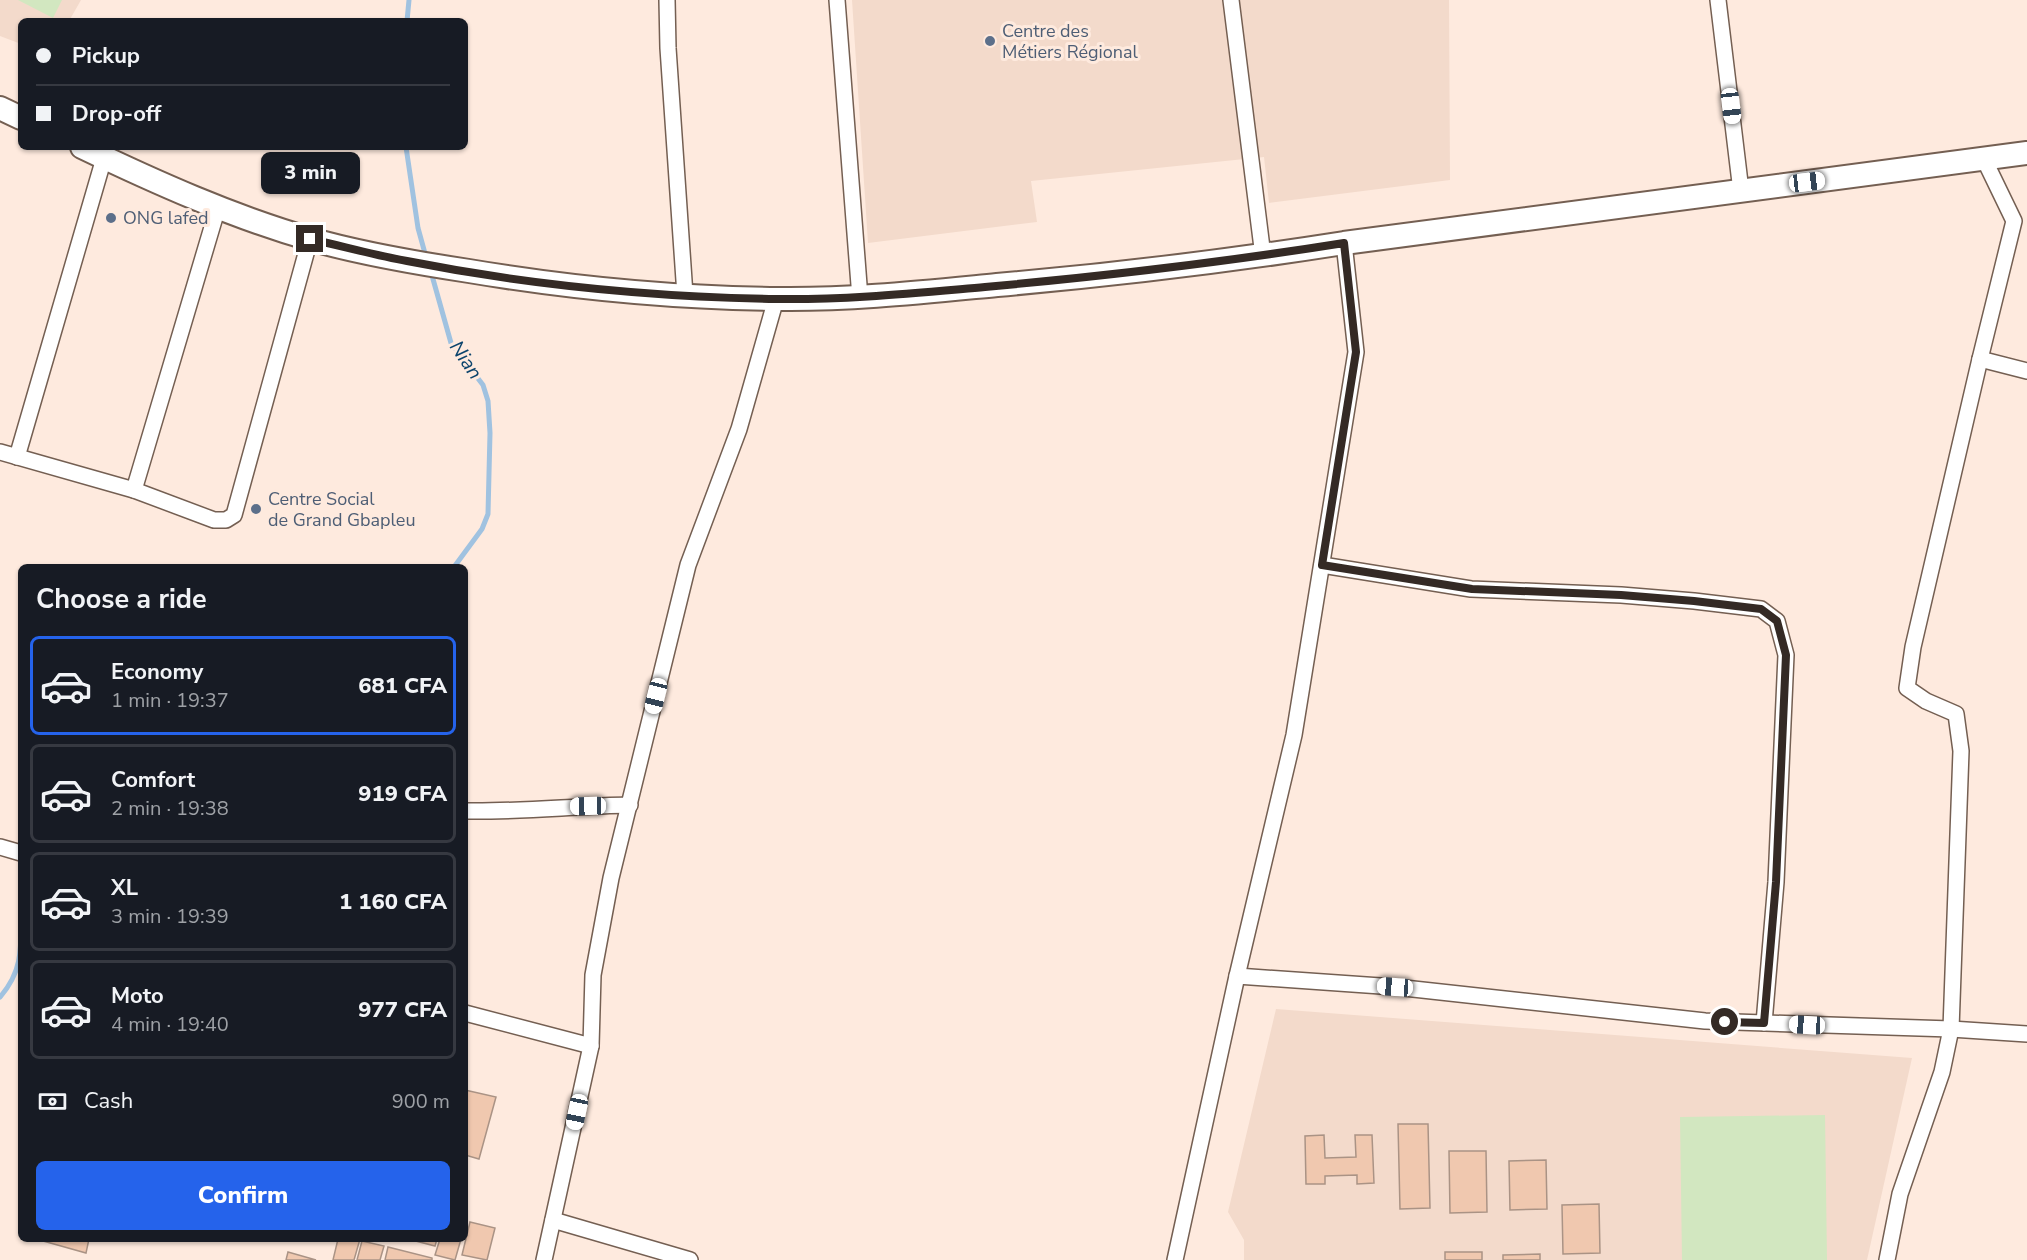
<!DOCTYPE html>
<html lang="en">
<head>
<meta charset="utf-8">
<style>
  body { margin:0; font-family:"Nunito Sans",sans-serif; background:#242831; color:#f1f3f6; height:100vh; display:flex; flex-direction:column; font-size:22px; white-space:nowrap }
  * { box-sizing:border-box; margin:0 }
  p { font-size:20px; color:#9ea1a6 }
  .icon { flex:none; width:33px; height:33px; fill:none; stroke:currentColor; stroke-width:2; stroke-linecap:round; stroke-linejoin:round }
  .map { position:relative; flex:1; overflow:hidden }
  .side { position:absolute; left:18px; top:564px; width:450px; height:678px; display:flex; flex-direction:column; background:#171b24; border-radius:9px; box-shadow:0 2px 4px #0004 }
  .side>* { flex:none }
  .banner { position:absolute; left:18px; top:18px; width:450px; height:132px; border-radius:9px; box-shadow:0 2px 4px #0004; display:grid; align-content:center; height:132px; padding:0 18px; background:#171b24 }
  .end { position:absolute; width:27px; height:27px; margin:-14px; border:8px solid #342a25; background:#fff; box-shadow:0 0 0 3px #fff }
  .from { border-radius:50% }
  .bubble { position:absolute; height:42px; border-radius:9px; background:#171b24; box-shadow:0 2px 4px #0004; font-size:20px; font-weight:800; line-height:42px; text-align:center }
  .car { position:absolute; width:18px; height:36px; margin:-18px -9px; border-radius:8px; box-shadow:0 0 4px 2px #0007; background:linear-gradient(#fff 24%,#345 0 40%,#fff 0 76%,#345 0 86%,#fff 0) }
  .banner b { display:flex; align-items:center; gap:21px; height:57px; font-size:22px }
  .banner b+b { border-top:2px solid #363941 }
  .banner i { width:15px; height:15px; background:#f1f3f6 }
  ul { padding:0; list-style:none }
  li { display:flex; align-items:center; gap:18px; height:99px; margin:0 12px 9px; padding:0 6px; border:3px solid #363941; border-radius:9px }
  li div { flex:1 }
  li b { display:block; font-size:22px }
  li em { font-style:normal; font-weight:800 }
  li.active { border-color:#2563eb }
  li>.icon { width:54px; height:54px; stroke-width:1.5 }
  h2 { padding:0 18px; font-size:27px; line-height:72px }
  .pay { display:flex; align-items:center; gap:15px; height:66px; padding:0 18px; font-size:22px }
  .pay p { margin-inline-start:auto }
  .action { display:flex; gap:12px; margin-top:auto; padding:12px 18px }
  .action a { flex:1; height:69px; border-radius:9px; background:#2563eb; color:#fff; font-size:24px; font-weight:800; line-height:69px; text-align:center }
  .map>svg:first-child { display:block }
  .built { fill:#f3dacb }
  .green { fill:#d2e7c0 }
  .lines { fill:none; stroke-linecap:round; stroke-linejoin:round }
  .stream { stroke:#a0c2e0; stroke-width:5 }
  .building { fill:#f0c8af; stroke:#aa9385; stroke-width:1.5 }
  .minor-casing { stroke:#745f52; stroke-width:18 }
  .primary-casing { stroke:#745f52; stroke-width:26 }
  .minor { stroke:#fff; stroke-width:15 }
  .primary { stroke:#fff; stroke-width:22 }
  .route { stroke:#342a25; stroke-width:8 }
  .service-dot { fill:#5c6f8a; stroke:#feeade; stroke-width:2 }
  .labels { text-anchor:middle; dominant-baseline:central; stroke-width:6; stroke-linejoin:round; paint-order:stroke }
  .service-label { font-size:18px; fill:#4e5e75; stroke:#feeade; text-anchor:start }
  .water-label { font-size:20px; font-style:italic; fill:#0d456d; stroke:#feeade }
</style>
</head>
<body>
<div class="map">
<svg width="2027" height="1260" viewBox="0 0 2027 1260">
  <rect width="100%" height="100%" fill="#feeade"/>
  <g class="built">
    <path d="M0 0H81L69 21H21V44L0 36Z"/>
    <path d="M852 0H1449L1450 180 1269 203 1264 157 1031 181 1037 222 868 243Z"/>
    <path d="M1276 1009 1912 1058 1867 1260H1244V1240L1228 1212Z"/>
  </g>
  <g class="green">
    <path d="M18 0H62L53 18Z"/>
    <path d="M1825 1115 1827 1260H1682L1680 1117Z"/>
  </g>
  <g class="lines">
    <g class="stream">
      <path d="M407 21 409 0"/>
      <path d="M406 147 418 228 426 257"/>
      <path d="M431 272 451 343 483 385 488 401 490 433 488 514 482 529 454 567"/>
      <path d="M0 997C23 971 21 948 21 915"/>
    </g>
  </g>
  <g class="building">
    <path d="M465 1090 496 1097 479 1159 465 1155Z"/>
    <path d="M1398 1124H1428L1430 1208 1400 1209Z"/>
    <path d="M1324 1135 1325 1158 1356 1157 1355 1135H1372L1374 1183 1357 1184V1175L1325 1176V1184H1306L1305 1136Z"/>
    <path d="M1449 1151H1486L1487 1212 1450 1213Z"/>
    <path d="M1546 1160 1547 1209 1510 1210 1509 1161Z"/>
    <path d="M1599 1204 1600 1253 1563 1254 1562 1205Z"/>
    <path d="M470 1222 495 1228 487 1260 462 1255Z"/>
    <path d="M36 1239H89L86 1253Z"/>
    <path d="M338 1239H360L354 1260H333Z"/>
    <path d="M408 1239H437L435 1246Z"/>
    <path d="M440 1239H461L455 1260 435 1255Z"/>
    <path d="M362 1241 384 1246 380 1260H357Z"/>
    <path d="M388 1247 432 1258V1260H385Z"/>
    <path d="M288 1252 316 1260H286Z"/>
    <rect x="1445" y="1252" width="37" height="8"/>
    <path d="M1540 1254V1260H1503V1255Z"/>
  </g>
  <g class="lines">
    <defs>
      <g id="minor">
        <path d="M667 0 668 48 685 295"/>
        <path d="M837 0 860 298"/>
        <path d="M1231 0 1263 256"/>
        <path d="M1718 0 1741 191"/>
        <path d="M1980 359 2027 371"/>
        <path d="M0 452 134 490 214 520H226L234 515 310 239"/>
        <path d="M17 457 104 158"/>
        <path d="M134 490 218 207"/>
        <path d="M1322 565 1471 589 1621 595 1694 601 1761 609 1777 621 1786 655 1776 882 1764 1023"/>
        <path d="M465 811C520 812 575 806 630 805"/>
        <path d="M0 847 21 853"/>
        <path d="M1237 976 1395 987 1705 1021 1951 1029 2027 1034"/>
        <path d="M465 1013 591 1046"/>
        <path d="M553 1220 690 1260"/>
        <path d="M544 1260 591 1046 593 975 611 878 688 565 739 429 776 299"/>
        <path d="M1175 1260 1237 976 1294 735 1356 352 1344 243"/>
        <path d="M1887 1260 1900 1194 1942 1072 1951 1029 1961 751 1956 714 1926 701 1907 688 1913 647 1980 359 2014 221 1984 159"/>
      </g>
      <g id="primary">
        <path d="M0 108 21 118"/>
        <path d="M82 147C155 182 233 217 310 239 362 254 416 263 469 271 570 288 674 298 778 299 851 300 924 292 997 285 1113 275 1229 261 1344 243L2027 153"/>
      </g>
    </defs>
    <use href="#minor" class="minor-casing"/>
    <use href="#primary" class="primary-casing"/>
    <use href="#minor" class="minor"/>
    <use href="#primary" class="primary"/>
  </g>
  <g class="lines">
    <path class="route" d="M310 239C342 246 374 255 407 261 528 285 653 297 776 299 846 300 915 293 985 287 1105 276 1225 262 1344 243L1356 352 1322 565 1472 589 1621 595 1694 601 1761 609 1777 621 1786 655 1776 882 1764 1023 1725 1022"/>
  </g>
  <g class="service-dot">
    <circle cx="990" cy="41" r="6"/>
    <circle cx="111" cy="218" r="6"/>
    <circle cx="256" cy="509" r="6"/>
  </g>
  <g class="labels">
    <g class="service-label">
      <text x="1002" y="31">Centre des<tspan x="1002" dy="21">Métiers Régional</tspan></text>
      <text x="123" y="218">ONG lafed</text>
      <text x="268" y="499">Centre Social<tspan x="268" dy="21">de Grand Gbapleu</tspan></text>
    </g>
    <g class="water-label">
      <text transform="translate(466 360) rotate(56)">Nian</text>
    </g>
  </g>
</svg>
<i class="end from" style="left:1725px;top:1022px"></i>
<i class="end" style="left:310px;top:239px"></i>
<div class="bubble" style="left:261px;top:152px;width:99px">3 min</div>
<i class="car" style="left:1731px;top:106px;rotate:173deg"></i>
<i class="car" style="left:1807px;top:182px;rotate:83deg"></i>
<i class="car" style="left:656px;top:696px;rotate:194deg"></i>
<i class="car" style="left:588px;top:806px;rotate:269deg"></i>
<i class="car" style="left:1395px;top:987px;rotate:274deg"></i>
<i class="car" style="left:1807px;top:1025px;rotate:273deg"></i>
<i class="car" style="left:577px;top:1112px;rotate:192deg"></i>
<div class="banner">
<b><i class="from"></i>Pickup</b>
<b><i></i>Drop-off</b>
</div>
<section class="side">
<h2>Choose a ride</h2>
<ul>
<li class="active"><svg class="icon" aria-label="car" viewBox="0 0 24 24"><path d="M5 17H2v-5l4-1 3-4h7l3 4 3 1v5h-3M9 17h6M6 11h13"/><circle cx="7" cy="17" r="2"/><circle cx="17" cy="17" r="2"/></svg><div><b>Economy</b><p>1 min · 19:37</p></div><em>681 CFA</em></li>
<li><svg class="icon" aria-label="car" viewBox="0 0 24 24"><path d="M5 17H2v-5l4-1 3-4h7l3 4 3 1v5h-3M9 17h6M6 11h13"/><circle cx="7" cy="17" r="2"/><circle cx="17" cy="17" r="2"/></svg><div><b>Comfort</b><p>2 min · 19:38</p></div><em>919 CFA</em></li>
<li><svg class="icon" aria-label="car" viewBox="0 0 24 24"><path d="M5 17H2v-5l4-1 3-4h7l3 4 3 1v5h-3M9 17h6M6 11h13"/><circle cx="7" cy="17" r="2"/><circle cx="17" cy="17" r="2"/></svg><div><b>XL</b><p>3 min · 19:39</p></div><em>1 160 CFA</em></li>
<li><svg class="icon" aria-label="car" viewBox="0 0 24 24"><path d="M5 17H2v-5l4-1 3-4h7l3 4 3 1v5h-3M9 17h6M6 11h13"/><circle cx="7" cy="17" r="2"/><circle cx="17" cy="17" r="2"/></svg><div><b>Moto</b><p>4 min · 19:40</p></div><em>977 CFA</em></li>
</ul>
<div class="pay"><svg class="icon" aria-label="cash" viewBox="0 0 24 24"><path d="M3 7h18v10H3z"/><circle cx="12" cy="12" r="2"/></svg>Cash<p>900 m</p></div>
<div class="action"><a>Confirm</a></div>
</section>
</div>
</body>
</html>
